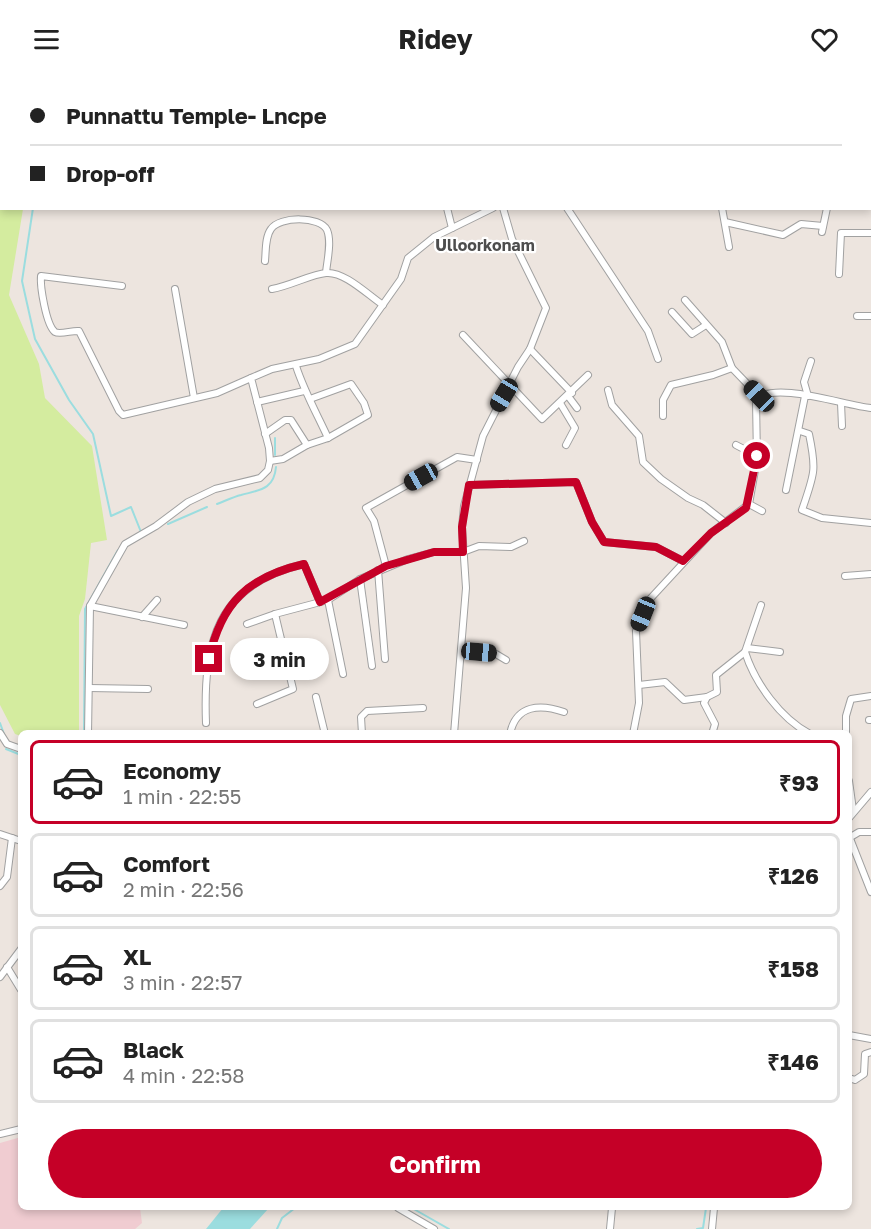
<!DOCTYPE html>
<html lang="en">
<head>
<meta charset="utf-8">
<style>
  body { margin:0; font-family:"Golos Text",sans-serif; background:#f2f2f2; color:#222; height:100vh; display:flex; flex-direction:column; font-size:22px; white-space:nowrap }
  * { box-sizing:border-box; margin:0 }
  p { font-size:20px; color:#767676 }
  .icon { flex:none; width:33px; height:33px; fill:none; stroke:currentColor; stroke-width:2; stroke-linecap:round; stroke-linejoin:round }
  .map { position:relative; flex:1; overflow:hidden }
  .details { position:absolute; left:18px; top:652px; width:834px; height:480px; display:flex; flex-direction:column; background:#fff; border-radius:9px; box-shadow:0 3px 9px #0003 }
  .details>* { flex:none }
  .hud { position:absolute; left:0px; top:0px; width:872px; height:132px; box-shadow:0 3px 9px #0003; display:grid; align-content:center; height:132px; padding:0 30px; background:#fff }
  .end { position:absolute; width:27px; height:27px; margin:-14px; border:8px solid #c50027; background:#fff; box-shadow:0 0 0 3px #fff }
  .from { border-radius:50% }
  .bubble { position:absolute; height:42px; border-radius:21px; background:#fff; box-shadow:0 3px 9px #0003; font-size:20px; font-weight:700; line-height:42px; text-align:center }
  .car { position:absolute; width:18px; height:36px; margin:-18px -9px; border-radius:8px; box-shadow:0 0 4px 2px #0007; background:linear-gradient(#222 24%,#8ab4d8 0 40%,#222 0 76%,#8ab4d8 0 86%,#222 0) }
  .hud b { display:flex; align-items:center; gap:21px; height:57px; font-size:22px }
  .hud b+b { border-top:2px solid #e0e0e0 }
  .hud i { width:15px; height:15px; background:#222 }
  ul { padding:10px 0 0; list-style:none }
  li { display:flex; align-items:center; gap:18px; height:84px; margin:0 12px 9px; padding:0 18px; border:3px solid #e0e0e0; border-radius:9px }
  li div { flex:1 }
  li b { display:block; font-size:22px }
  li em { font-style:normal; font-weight:700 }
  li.on { border-color:#c50027 }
  li>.icon { width:54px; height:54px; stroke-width:1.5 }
  .primary-button { display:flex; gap:12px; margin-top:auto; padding:12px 30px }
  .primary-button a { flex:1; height:69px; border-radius:36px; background:#c50027; color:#fff; font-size:24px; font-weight:700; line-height:69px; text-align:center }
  header { display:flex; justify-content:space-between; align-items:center; height:78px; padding:0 30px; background:#fff; font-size:27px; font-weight:700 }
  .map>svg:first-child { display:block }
  .commercial { fill:#f0ccd1 }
  .grass { fill:#d4ec9f }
  .water { fill:#9bdddf }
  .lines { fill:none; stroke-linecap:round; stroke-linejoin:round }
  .stream { stroke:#9bdddf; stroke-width:2 }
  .minor-casing { stroke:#a1a1a1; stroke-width:8 }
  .minor { stroke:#fff; stroke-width:6 }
  .route { stroke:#c50027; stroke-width:8 }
  .labels { text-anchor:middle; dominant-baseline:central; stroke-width:4.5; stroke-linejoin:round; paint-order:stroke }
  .neighbourhood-label { font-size:16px; font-weight:bold; fill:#4d4d4d; stroke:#fff }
</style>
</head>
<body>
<header><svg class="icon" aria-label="menu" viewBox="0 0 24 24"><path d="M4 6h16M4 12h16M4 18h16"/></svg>Ridey<svg class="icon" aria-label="heart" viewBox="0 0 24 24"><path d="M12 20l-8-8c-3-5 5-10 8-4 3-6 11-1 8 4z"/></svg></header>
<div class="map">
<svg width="871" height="1151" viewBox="0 0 871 1151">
  <rect width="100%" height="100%" fill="#ede5df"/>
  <path class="commercial" d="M21 1059V1130H140L142 1145 135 1151H0V1065Z"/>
  <path class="grass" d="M0 0H29L2 2V130L23 131 9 217 39 286 45 320 92 368 107 462 91 465 85 521 79 538V655L21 656V658L15 656 0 627Z"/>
  <path class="water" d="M223 1130H269L250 1151H206Z"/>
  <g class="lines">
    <g class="stream">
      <path d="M35 2V0"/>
      <path d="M33 130 22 203 35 261 69 322 93 356 111 438 131 429 141 454"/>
      <path d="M275 360V377"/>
      <path d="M217 426C225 423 233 419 241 417 259 412 274 412 276 389"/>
      <path d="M168 446 207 429"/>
      <path d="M0 645 4 656"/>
      <path d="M84 656 85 531 118 472"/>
      <path d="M6 671 21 677"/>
      <path d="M412 1130 449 1151"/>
      <path d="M277 1151 282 1140 295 1130"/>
      <path d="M697 1151 703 1150 706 1130"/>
    </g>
    <defs>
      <g id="minor">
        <path d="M474 0 475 2"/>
        <path d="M669 0 670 2"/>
        <path d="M807 0 808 2"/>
        <path d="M196 2V0"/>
        <path d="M233 2 234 0"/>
        <path d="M275 2V0"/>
        <path d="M394 2 395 0"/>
        <path d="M839 2V0"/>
        <path d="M870 35 871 34"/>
        <path d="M447 130 452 150"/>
        <path d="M567 130 648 253 658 281"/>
        <path d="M722 130 729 169"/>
        <path d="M725 144 783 157 801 146 823 148"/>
        <path d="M822 154 827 130"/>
        <path d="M265 183C266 173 265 159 271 151 280 138 320 138 327 152 332 164 327 183 326 195"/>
        <path d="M839 196 841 155H871"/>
        <path d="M122 208 41 198C40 208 46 247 55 254 60 257 73 252 79 253L119 333 123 337 217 315 251 300"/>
        <path d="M175 211 194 320"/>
        <path d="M272 211C290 208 312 196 326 195 344 193 368 217 383 227"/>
        <path d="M685 222 722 264 732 290 759 318"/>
        <path d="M672 234 692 256 706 247"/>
        <path d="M857 238H871"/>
        <path d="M463 257 542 341 588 297"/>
        <path d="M530 271 572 315"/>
        <path d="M296 288C304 313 317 336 328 360"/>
        <path d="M608 312 612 327 639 358 643 384 661 401 688 420 703 427 726 445"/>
        <path d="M568 318 577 330"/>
        <path d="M808 318 804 304 811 283"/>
        <path d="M257 324 304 313"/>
        <path d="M560 325 575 350 566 367"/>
        <path d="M841 325 842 348"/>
        <path d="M663 338V322L671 307 713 297 732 290"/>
        <path d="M800 353 809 356C817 394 814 396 802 432L822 440 871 445"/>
        <path d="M265 356 285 342H291L307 367 328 360 368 337 364 325 351 306 310 321"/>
        <path d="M736 367 757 378"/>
        <path d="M270 383 283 381 307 367"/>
        <path d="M469 407 576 404 592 444 604 464 656 469 683 483"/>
        <path d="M786 412 805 318"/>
        <path d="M749 426 762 433"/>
        <path d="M386 488 374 443 366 430 457 379 477 382"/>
        <path d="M378 492 385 581"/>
        <path d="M845 498 871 496"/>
        <path d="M360 501 372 588"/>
        <path d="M328 522 343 596"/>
        <path d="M90 528 184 547"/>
        <path d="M142 539 157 522"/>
        <path d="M247 546 275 536 328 522 360 501 408 481 434 474H463L479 468 511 469 524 463"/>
        <path d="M747 570 780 574"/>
        <path d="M463 572 496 576 506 582"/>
        <path d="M745 574C755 605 780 640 810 656"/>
        <path d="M639 607 665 604 684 622 707 619"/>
        <path d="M89 610 148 611"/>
        <path d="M316 619 325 656"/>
        <path d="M257 626 293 611 275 536"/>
        <path d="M869 642H871"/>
        <path d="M206 645C203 564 217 506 304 486L320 524"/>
        <path d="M0 655 7 666 21 671"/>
        <path d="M88 656 90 528 125 466 156 448 188 424 215 411 260 400 268 392 270 383 269 370 251 300 272 291 319 281 355 266 401 201 408 180 434 159 493 130"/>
        <path d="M362 656 361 639 367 633 423 630"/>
        <path d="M454 656 466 510 462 449 464 428 483 358 518 289 530 271 546 230 512 161 503 130"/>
        <path d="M510 656C516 626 541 626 564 634"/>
        <path d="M633 656 639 625 636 553 650 521 711 455 749 426 757 381 756 322C773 302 846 328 871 330"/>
        <path d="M712 656 715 646 704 625 707 619 717 614 716 597 745 574 761 527"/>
        <path d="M846 656V638L851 621 871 618"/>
        <path d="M849 703 853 732"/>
        <path d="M849 740 871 714"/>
        <path d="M0 756 21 763"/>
        <path d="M849 758 871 814"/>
        <path d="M849 760 859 754H871"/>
        <path d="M0 808 7 799 12 760"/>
        <path d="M7 889 21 912"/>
        <path d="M0 899 21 871"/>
        <path d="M849 957 871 961"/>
        <path d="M849 1000 855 1002 864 996 865 976 871 974"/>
        <path d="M0 1056 21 1051"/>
        <path d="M398 1130 434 1151"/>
        <path d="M610 1151 612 1130"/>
        <path d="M712 1151 714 1130"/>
      </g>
    </defs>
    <use href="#minor" class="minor-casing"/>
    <use href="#minor" class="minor"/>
  </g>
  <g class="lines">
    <path class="route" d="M209 581C221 525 248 499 304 486L320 524 386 488 434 474H463L462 449 469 407 576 404 592 444 604 464 656 469 683 483 711 455 746 430 757 378"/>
  </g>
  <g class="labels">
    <g class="neighbourhood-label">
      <text x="485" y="167">Ulloorkonam</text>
    </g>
  </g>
</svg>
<i class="end from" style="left:757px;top:378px"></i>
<i class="end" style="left:209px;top:581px"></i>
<div class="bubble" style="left:230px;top:560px;width:99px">3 min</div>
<i class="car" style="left:504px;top:317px;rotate:211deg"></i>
<i class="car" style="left:759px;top:318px;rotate:316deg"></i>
<i class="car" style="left:421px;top:399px;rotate:241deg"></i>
<i class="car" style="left:643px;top:536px;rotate:202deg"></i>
<i class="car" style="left:479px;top:574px;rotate:95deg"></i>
<div class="hud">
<b><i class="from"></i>Punnattu Temple- Lncpe</b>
<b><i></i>Drop-off</b>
</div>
<section class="details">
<ul>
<li class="on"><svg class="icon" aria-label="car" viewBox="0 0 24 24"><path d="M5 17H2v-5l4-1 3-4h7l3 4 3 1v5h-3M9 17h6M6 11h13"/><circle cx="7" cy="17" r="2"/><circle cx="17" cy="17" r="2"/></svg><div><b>Economy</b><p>1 min · 22:55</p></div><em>₹93</em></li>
<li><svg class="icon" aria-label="car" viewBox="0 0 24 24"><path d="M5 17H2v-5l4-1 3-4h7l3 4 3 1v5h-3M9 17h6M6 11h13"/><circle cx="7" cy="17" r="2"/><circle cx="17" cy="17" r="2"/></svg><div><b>Comfort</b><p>2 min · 22:56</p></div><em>₹126</em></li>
<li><svg class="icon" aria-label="car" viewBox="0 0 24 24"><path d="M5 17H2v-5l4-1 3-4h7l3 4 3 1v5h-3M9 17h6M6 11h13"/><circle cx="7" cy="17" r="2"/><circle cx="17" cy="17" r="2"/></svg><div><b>XL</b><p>3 min · 22:57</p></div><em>₹158</em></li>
<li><svg class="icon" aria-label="car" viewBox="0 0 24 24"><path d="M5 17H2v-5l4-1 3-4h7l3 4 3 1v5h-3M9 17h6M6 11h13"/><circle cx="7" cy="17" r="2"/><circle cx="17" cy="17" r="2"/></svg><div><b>Black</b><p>4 min · 22:58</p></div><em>₹146</em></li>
</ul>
<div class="primary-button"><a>Confirm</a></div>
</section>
</div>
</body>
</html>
